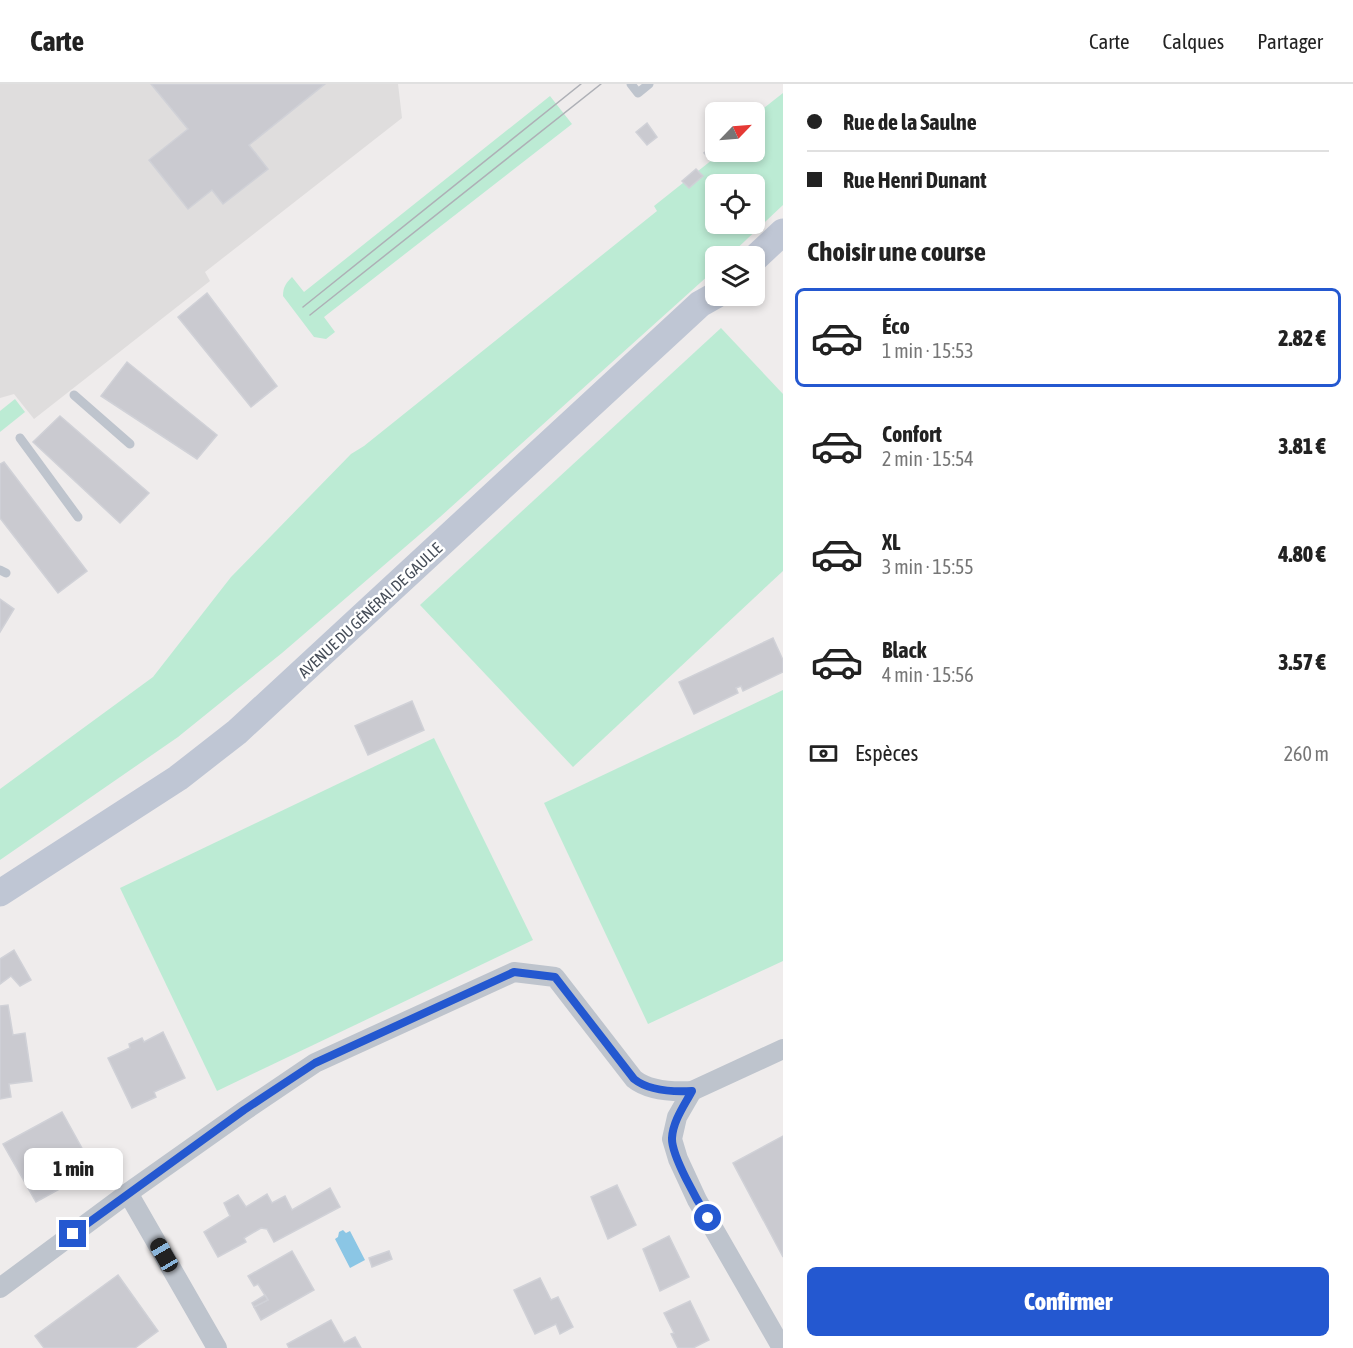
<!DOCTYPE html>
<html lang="fr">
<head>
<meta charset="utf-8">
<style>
  body { margin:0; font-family:"Asap Condensed",sans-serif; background:#f6f6f6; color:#222; height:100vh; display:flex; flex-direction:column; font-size:22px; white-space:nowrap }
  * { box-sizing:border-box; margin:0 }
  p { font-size:20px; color:#767676 }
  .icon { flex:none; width:33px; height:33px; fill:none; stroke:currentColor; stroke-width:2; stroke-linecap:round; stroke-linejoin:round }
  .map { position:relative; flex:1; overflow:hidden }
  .panel { display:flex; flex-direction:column; background:#fff; width:570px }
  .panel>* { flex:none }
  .top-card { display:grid; align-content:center; height:132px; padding:0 24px; background:#fff }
  .needle { width:39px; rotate:65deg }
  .controls { position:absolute; left:705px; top:18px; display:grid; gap:12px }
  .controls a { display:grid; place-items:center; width:60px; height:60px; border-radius:9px; background:#fff; box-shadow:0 3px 9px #0003; font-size:30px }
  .end { position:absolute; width:27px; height:27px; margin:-14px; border:8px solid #2458d0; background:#fff; box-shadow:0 0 0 3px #fff }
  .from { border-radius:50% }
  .bubble { position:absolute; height:42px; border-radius:9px; background:#fff; box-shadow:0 3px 9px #0003; font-size:20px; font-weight:800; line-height:42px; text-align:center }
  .car { position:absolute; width:18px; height:36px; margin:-18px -9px; border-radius:8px; box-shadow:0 0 4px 2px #0007; background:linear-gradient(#222 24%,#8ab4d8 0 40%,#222 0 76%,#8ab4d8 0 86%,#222 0) }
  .top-card b { display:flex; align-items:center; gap:21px; height:57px; font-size:22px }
  .top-card b+b { border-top:2px solid #e0e0e0 }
  .top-card i { width:15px; height:15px; background:#222 }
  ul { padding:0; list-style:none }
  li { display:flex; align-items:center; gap:18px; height:99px; margin:0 12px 9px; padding:0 12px; border:3px solid transparent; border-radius:9px }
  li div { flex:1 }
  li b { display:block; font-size:22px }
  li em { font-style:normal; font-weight:800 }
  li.active { border-color:#2458d0 }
  li>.icon { width:54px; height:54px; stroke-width:1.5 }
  h2 { padding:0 24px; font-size:27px; line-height:72px }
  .pay { display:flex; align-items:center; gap:15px; height:66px; padding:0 24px; font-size:22px }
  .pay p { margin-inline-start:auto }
  .cta { display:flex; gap:12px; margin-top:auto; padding:12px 24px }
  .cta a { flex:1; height:69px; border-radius:9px; background:#2458d0; color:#fff; font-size:24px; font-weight:800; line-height:69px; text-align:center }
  header { display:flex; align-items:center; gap:36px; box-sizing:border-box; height:84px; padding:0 30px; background:#fff; border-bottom:2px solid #e0e0e0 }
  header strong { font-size:28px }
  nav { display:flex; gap:33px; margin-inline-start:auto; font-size:21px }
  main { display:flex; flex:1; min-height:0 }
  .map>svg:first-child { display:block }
  .education { fill:#dfdddd }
  .green { fill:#bcebd4; fill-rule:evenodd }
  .water { fill:#8bc6e5 }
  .building { fill:#cacad0; stroke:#d0d1d7; stroke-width:1.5 }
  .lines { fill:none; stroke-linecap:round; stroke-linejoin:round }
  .lane { stroke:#bec4cd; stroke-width:9 }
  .street { stroke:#bec4cd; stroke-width:20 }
  .secondary { stroke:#bfc6d4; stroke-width:27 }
  .tram { stroke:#aeb0b6; stroke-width:1.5 }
  .route { stroke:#2458d0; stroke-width:8 }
  .labels { text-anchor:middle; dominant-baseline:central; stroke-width:5; stroke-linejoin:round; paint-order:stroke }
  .street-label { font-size:16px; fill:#464d58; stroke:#fff }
</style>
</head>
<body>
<header>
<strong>Carte</strong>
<nav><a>Carte</a><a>Calques</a><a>Partager</a></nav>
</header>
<main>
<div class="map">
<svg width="783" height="1264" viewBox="0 0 783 1264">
  <rect width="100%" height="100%" fill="#efecec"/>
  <path class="education" d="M0 0H398L402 34 205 188 210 197 34 335 14 310 0 314Z"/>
  <g class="green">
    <path d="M783 9V121L729 172H716L715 185 710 190 440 433 282 569 178 653 0 776V705L153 593 231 493 351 370 364 362 657 127 654 122 722 68H754L755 31ZM716 100H754V140H716Z"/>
    <path d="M550 12 572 40 324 233 335 248 326 255 314 253 283 212C283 203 286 199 292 193L304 208Z"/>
    <path d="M721 244 783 310V487L573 683 420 521Z"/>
    <path d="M15 315 25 328 0 348V327Z"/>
    <path d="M783 606V877L648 940 544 719Z"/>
    <path d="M434 654 533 856 217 1007 120 804Z"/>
  </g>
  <path class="water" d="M343 1146 346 1149 350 1147 365 1176 350 1184 335 1155 338 1153 339 1148Z"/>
  <g class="building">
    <path d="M151 0H325L249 61 268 85 223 120 212 106 188 125 149 76 188 45Z"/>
    <path d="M647 39 657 53 647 61 636 48Z"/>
    <path d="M716 60V68H719L709 75 704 69Z"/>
    <path d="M696 85 703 92 689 104 682 97Z"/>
    <path d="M207 209 277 302 251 323 178 233Z"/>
    <path d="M127 278 217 351 197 375 101 312Z"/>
    <path d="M60 332 149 409 120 439 33 358Z"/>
    <path d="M4 378 87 487 58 509 0 434V380Z"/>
    <path d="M0 515 14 525 0 548Z"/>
    <path d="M773 554 783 576V588L743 607 741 602 736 604 738 609 694 630 679 598Z"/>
    <path d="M412 617 424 646 368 671 355 642Z"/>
    <path d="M14 866 31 896 20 902 11 892 0 900V875Z"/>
    <path d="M8 921 13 951 25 949 32 997 9 1000 11 1013 0 1015V922Z"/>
    <path d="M163 948 185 994 154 1008 156 1013 132 1024 108 974 130 964 129 960 142 954 144 958Z"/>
    <path d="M62 1028 94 1086 36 1118 3 1060Z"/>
    <path d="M783 1052V1173L733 1079Z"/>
    <path d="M617 1101 636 1141 608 1155 591 1113Z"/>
    <path d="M330 1104 340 1123 274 1158 267 1145 261 1144 244 1154 246 1158 218 1173 204 1148 230 1132 224 1119 238 1111 246 1123 267 1110 272 1119 285 1112 292 1126Z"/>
    <path d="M669 1152 689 1193 660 1207 643 1165Z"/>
    <path d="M292 1167 314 1206 261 1236 254 1223 268 1216 258 1200 254 1202 248 1192Z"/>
    <path d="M389 1167 392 1175 372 1183 369 1174Z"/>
    <path d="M118 1191 158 1247 135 1264H44L35 1252Z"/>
    <path d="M540 1194 551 1216 558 1213 573 1243 560 1250 556 1240 535 1250 514 1206Z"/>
    <path d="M265 1211 268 1216 254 1223 252 1219Z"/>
    <path d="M690 1217 709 1256 693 1264H678L671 1250 674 1249 664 1229Z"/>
    <path d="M331 1236 344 1259 355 1253 361 1264H289L287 1260Z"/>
  </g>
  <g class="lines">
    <g class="lane">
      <path d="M631 0 638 9 649 0"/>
      <path d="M74 311 130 360"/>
      <path d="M20 354 78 433"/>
      <path d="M0 486 6 489"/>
    </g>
    <g class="street">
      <path d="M692 1007 677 1033 672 1055 678 1075 697 1116 782 1264"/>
      <path d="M128 1109 217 1264"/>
      <path d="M0 1204 128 1109 244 1027 315 979 514 888 555 893 634 995C649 1007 673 1008 692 1007L783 965"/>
    </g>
    <g class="secondary">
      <path d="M754 175 783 148"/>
      <path d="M0 809 178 694 237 648 700 220 716 211"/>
    </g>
    <g class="tram">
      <path d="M303 223 581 0"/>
      <path d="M310 231 601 0"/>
    </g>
  </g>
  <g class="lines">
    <path class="route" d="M73 1150 244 1026 315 979 514 888 555 893 634 995C649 1007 673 1008 692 1007 684 1022 673 1037 672 1054 671 1071 698 1118 708 1134"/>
  </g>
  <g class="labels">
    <g class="street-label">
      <text transform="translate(370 526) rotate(-43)">AVENUE DU GÉNÉRAL DE GAULLE</text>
    </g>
  </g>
</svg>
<div class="controls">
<a><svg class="needle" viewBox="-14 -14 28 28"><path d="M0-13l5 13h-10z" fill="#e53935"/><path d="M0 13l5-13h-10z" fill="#767676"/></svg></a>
<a><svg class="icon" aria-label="locate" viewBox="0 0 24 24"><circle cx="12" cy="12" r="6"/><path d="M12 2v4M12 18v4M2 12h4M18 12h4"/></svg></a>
<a><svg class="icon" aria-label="layers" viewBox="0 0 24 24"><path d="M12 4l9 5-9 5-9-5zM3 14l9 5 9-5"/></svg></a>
</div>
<i class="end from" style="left:708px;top:1134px"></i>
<i class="end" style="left:73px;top:1150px"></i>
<div class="bubble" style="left:24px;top:1064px;width:99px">1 min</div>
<i class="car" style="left:164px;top:1171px;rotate:330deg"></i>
</div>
<section class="panel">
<div class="top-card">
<b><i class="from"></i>Rue de la Saulne</b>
<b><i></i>Rue Henri Dunant</b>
</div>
<h2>Choisir une course</h2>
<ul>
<li class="active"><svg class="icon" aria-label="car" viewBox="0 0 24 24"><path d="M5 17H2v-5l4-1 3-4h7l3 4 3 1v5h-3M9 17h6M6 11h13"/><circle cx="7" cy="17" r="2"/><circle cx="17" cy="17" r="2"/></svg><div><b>Éco</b><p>1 min · 15:53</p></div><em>2.82 €</em></li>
<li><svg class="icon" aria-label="car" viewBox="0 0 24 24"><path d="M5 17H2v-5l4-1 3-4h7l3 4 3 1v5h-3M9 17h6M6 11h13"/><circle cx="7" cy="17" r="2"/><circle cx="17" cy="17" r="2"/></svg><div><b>Confort</b><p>2 min · 15:54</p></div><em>3.81 €</em></li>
<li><svg class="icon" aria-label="car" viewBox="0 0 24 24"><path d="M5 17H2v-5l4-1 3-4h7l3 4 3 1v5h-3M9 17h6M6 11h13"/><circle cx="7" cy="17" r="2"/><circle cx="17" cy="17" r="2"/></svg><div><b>XL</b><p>3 min · 15:55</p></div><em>4.80 €</em></li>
<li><svg class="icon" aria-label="car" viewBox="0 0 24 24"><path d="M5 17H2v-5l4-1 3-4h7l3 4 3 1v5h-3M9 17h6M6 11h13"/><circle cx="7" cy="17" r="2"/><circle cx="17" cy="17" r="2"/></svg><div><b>Black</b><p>4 min · 15:56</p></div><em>3.57 €</em></li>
</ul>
<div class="pay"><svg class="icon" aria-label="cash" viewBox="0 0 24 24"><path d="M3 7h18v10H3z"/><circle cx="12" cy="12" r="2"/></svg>Espèces<p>260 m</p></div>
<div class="cta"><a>Confirmer</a></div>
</section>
</main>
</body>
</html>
